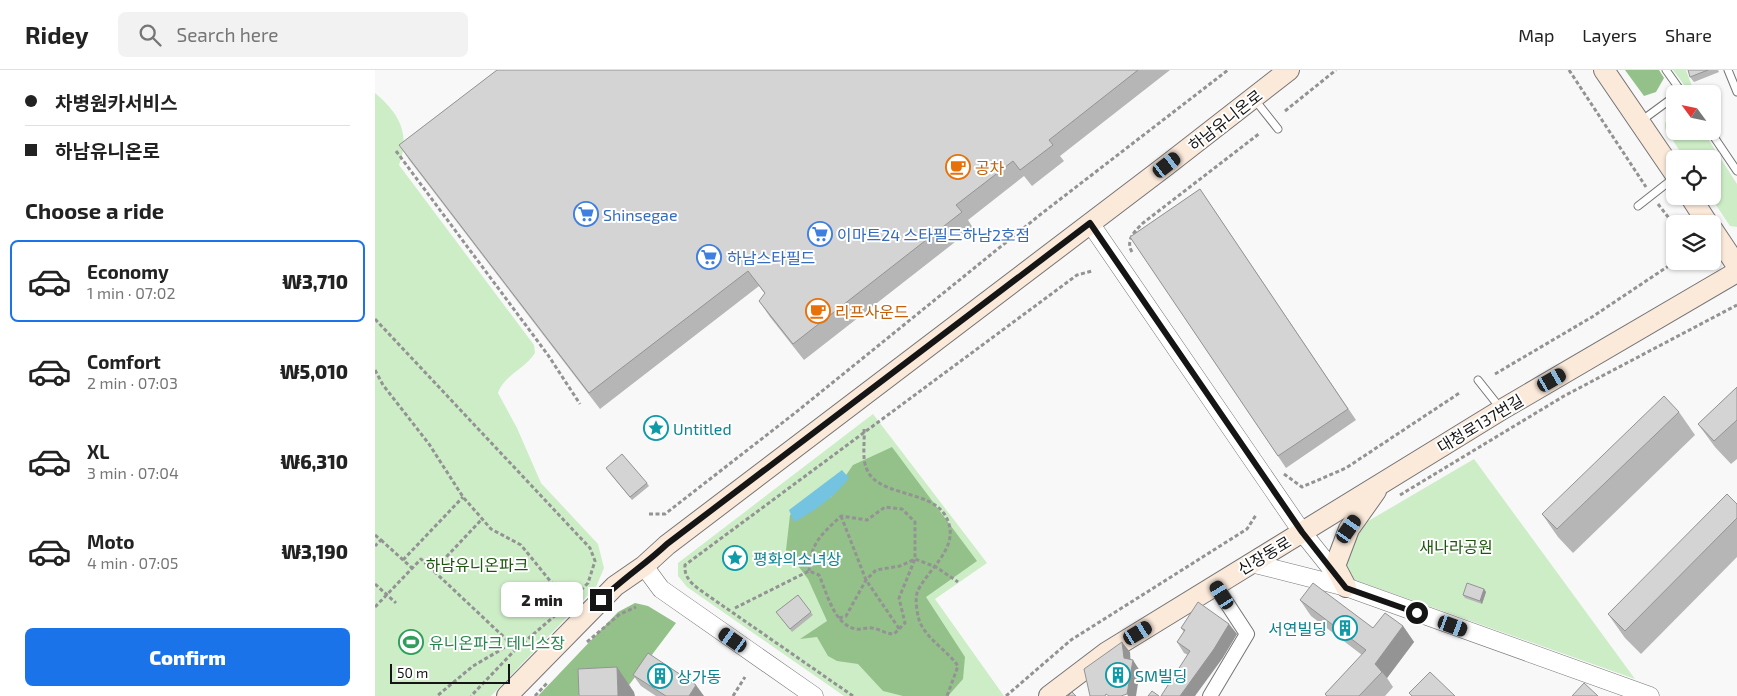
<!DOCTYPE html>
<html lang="en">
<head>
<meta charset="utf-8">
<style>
  body { margin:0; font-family:"Exo 2","Noto Sans KR",sans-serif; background:#f2f2f2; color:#222; height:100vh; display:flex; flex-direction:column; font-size:19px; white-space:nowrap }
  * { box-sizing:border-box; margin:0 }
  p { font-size:16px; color:#767676 }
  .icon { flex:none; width:28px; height:28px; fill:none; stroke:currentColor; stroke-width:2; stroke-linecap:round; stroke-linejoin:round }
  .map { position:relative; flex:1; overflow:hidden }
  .sheet { display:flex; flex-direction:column; background:#fff; width:375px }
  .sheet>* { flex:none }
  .guide { display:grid; align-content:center; height:110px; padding:0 25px; background:#fff }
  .needle { width:32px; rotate:303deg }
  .tools { position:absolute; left:1291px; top:15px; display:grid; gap:10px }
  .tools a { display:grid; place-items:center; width:55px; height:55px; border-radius:8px; background:#fff; box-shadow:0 1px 4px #0004; font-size:25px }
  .scale { position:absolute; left:15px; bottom:12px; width:120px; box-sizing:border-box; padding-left:5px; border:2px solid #151515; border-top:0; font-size:14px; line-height:18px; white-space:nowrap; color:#151515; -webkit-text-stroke:4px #fff; paint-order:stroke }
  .end { position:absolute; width:22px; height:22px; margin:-11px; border:6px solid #151515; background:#fff; box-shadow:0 0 0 2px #fff }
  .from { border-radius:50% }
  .bubble { position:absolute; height:35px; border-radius:8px; background:#fff; box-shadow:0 1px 4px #0004; font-size:16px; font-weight:800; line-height:35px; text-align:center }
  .car { position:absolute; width:15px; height:30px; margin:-15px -8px; border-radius:6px; box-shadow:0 0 4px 1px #0007; background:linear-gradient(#222 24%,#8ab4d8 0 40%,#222 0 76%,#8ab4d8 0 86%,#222 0) }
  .guide b { display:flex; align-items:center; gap:18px; height:48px; font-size:19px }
  .guide b+b { border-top:1px solid #e0e0e0 }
  .guide i { width:12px; height:12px; background:#222 }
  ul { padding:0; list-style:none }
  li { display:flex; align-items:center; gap:15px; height:82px; margin:0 10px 8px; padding:0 15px; border:2px solid transparent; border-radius:8px }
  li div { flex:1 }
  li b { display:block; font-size:19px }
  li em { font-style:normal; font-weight:800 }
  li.active { border-color:#1a73e8 }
  li>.icon { width:45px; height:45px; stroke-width:1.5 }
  h2 { padding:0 25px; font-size:22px; line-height:60px }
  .action { display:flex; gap:10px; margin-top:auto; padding:10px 25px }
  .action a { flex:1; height:58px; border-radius:8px; background:#1a73e8; color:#fff; font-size:20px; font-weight:800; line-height:58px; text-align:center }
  header { display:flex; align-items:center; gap:30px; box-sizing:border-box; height:70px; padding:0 25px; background:#fff; border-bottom:1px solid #e0e0e0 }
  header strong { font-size:24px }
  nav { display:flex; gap:28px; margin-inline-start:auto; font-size:18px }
  .search { width:350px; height:45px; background:#f2f2f2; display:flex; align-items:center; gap:12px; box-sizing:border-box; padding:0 18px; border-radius:8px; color:#767676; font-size:19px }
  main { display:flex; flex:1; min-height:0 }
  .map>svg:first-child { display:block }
  .green { fill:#cdedc7 }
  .forest { fill:#94c18a }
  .water { fill:#73c3e1 }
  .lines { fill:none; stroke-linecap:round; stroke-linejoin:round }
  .service-casing { stroke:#757576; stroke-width:9 }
  .minor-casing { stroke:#757576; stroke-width:16 }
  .tertiary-casing { stroke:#757576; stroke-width:19 }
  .secondary-casing { stroke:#757576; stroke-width:22 }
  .path { stroke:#939394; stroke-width:3; stroke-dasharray:4 2.5; stroke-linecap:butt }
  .service { stroke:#fff; stroke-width:7 }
  .minor { stroke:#fff; stroke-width:14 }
  .tertiary { stroke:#fff; stroke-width:18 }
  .secondary { stroke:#fbe9da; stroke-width:20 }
  .wall { fill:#b6b6b6 }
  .shaded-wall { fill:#949494 }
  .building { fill:#d4d4d4; stroke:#949494 }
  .route { stroke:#151515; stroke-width:6 }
  .labels { text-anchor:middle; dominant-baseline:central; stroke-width:4; stroke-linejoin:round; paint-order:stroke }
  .street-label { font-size:16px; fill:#151515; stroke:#fff }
  .food-label { font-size:16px; fill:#c56008; stroke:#fff; text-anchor:start }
  .shop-label { font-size:16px; fill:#366cbe; stroke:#fff; text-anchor:start }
  .culture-label { font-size:16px; fill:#0d838f; stroke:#fff; text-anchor:start }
  .park-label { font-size:16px; fill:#1c560c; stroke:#fff }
  .leisure-label { font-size:16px; fill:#27864d; stroke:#fff; text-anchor:start }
</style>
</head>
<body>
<header>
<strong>Ridey</strong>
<div class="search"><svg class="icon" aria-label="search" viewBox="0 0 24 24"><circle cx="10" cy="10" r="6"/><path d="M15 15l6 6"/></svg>Search here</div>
<nav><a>Map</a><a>Layers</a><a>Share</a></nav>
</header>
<main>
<section class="sheet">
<div class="guide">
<b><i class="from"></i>차병원카서비스</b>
<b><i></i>하남유니온로</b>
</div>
<h2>Choose a ride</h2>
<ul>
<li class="active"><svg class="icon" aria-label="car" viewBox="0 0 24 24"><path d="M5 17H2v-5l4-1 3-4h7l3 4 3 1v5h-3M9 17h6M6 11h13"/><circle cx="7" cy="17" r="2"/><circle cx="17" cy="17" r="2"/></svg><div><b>Economy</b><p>1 min · 07:02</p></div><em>₩3,710</em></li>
<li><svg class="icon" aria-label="car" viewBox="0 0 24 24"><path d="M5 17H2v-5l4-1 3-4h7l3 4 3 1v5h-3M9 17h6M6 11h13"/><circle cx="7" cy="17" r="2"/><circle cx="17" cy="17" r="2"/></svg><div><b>Comfort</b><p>2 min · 07:03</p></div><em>₩5,010</em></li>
<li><svg class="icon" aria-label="car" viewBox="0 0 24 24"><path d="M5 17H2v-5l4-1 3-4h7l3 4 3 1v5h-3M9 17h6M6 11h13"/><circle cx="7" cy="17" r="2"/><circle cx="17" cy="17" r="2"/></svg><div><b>XL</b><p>3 min · 07:04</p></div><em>₩6,310</em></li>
<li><svg class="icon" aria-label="car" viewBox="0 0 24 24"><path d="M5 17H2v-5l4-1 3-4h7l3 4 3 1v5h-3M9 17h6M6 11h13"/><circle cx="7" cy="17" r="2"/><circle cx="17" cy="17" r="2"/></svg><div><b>Moto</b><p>4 min · 07:05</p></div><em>₩3,190</em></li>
</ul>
<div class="action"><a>Confirm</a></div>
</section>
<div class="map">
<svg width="1362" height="626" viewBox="0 0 1362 626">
  <rect width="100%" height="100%" fill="#f8f8f9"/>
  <g class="green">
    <path d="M1298 0H1311L1318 19 1313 20Z"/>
    <path d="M0 23C24 43 36 64 24 95L159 275 160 283C150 299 129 305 123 323L142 358 166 413 223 474 229 498 221 517 116 626H0Z"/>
    <path d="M1300 42V61H1328L1362 114V157L1355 156 1335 126H1338V89H1310L1290 58V53Z"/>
    <path d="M498 344 612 493 560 529 629 626H469L312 517 303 506V493Z"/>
    <path d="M1099 389 1260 609 977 509 967 503 966 467Z"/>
  </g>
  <g class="forest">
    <path d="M1250 0H1284L1289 8 1281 22 1269 26Z"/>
    <path d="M517 377 602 491 551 527 590 587 588 609 573 626H528L508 621 483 594 462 591 453 586 442 567 425 569 452 551 433 509 411 480 415 445 433 430 456 427 478 395Z"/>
    <path d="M260 533 273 536 301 553 254 615 228 599 203 626H163L243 542Z"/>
  </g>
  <path class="water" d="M467 400 474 408C459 427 440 441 419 452L414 440Z"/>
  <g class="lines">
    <defs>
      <g id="service">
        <path d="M1291 0 1306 21 1303 24"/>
        <path d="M1353 0 1362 22"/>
        <path d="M880 30 903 59"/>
        <path d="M1266 51 1300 26"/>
        <path d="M1335 61 1362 101"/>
        <path d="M1263 136 1300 107"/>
        <path d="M1103 310 1126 339"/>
      </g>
      <path id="minor" d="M835 626 872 564 840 515"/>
      <g id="tertiary">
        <path d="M715 153 927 462 971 517 1275 626"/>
        <path d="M876 493 971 517"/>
        <path d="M269 496 286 519 439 626"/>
      </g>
      <g id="secondary">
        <path d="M1229 0 1300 104"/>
        <path d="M1315 126 1333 154"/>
        <path d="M1338 160 1362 196"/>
        <path d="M971 517 960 496 974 459 1001 421"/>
        <path d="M132 626 240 516 269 496 292 475 792 95 914 0"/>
        <path d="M674 626 732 582 1126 340 1362 202"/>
      </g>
    </defs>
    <use href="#service" class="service-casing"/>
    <use href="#minor" class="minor-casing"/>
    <use href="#tertiary" class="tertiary-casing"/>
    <use href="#secondary" class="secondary-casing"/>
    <g class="path">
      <path d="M1194 0 1271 117"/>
      <path d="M910 41 961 0"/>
      <path d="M21 81 173 285 205 334"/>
      <path d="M1283 134 1300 156"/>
      <path d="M757 182C750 170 760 161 768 153L885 63"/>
      <path d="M0 249 215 478 220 491 213 513 183 543 140 580 96 626"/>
      <path d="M0 300 8 315 54 374 88 427 116 459 146 475 193 533"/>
      <path d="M1120 304 1217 247 1301 191"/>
      <path d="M489 359C490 371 487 387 491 397 500 427 554 419 570 445 589 477 551 499 542 523 540 531 542 542 544 550 551 569 572 580 583 596L572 626"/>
      <path d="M909 404 927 417 971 398 1086 322"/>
      <path d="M1025 425 1189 326 1362 235"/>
      <path d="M274 444H290L420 343 666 144 853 0"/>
      <path d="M466 446 491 510 525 560"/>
      <path d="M0 465 6 470 0 476"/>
      <path d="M6 470 37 498"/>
      <path d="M28 490 88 427"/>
      <path d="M58 501 107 449"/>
      <path d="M0 514 21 533"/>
      <path d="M0 537 46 489 131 569 134 575 98 596 62 626"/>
      <path d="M360 538 434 501 444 505C452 523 459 555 481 559 486 560 492 557 497 558 505 559 510 564 519 564L530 553 524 528 540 489V452L527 439 510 437 492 450 466 446C446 465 436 472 434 501"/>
      <path d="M464 548 471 546 491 510 501 500 525 496 540 489 561 497 583 512"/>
      <path d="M212 572 245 544 261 537"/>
      <path d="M160 626 173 612"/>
      <path d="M358 626 370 607"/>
      <path d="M478 626 325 520C316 513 309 507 310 495L702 205 717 201"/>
      <path d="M631 626 696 570 872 459 881 445"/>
    </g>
    <use href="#service" class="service"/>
    <use href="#minor" class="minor"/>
    <use href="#tertiary" class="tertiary"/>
    <use href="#secondary" class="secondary"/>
  </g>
  <g class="wall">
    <path d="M122 0H795L685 86 689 91 657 116 649 106 593 150 598 158 429 290 395 247 384 231 390 224 384 216 225 339 35 91 24 75Z"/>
    <path d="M1313 0H1343L1344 2 1319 12 1315 7Z"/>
    <path d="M825 119 981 350 911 398 755 167Z"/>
    <path d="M1362 317V389L1356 394 1340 377 1323 354Z"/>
    <path d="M1304 342 1320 365 1198 483 1183 467 1167 444Z"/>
    <path d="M233 401 272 413 274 416 257 430Z"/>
    <path d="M1362 434V487L1266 584 1250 568 1233 544Z"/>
    <path d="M1109 519 1111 522 1107 534 1090 528 1088 525Z"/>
    <path d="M423 525 438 545 417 562 401 542Z"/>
    <path d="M925 530 998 558 1028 556 1039 572 1012 608 1018 617 1010 626H951L950 624 987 585 936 546Z"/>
    <path d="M806 558 862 564 847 589 813 585 809 583 802 572 809 562Z"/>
    <path d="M258 605 329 626H281L266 616Z"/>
  </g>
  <g class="shaded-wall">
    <path d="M1109 519 1111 522 1107 534 1105 531Z"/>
    <path d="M854 554 862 564 847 589 820 626H805Z"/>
    <path d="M1028 556 1039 572 1012 608 1007 602 1000 594Z"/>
    <path d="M747 572 755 582 756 597 758 590 765 601 761 626H753L752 624Z"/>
    <path d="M242 597 259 622 260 626H243Z"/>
    <path d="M321 615 329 626H314Z"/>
  </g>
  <g class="building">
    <path d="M122 0H763L674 70 678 75 645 100 638 91 581 135 587 142 418 274 384 231 390 223 373 201 214 323 24 75Z"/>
    <path d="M1313 0H1333L1315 7Z"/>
    <path d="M825 119 973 339 903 386 755 167Z"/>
    <path d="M1362 317V350L1339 371 1323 354Z"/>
    <path d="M1289 326 1304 342 1182 459 1167 444Z"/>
    <path d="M247 384 272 413 255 427 231 398Z"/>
    <path d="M1352 424 1362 434V448L1250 561 1233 544Z"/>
    <path d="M938 513 998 558 1010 543 1028 556 1000 594 1007 602 984 626H952L950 624 991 580 925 530Z"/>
    <path d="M1092 513 1109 519 1105 531 1088 525Z"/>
    <path d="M423 525 436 542 415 559 401 542Z"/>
    <path d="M823 532 854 554 839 579 805 626H786L815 581 802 572 810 560 806 558Z"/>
    <path d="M747 572 749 588 758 590 752 624 746 626H734L731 624 730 626H715L709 599Z"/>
    <path d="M273 583 321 615 314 626H291L258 605Z"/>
    <path d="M242 597 243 626H204L203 599Z"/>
    <path d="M1055 602 1080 626H1037L1034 623Z"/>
    <path d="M1209 613 1223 626H1197Z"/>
    <path d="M777 621 784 626H773Z"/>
    <path d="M697 622 701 626H693Z"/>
  </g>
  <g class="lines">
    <path class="route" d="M226 530C247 509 271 494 292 474L715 153 927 462 971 518 1042 543"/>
  </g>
  <defs>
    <symbol id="cafe-ring" viewBox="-11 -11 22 22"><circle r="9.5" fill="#fff" stroke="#e8710a" stroke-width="1.5"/><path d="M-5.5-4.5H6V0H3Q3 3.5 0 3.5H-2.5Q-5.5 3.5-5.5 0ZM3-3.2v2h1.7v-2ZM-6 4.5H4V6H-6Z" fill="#e8710a"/></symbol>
    <symbol id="supermarket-ring" viewBox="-11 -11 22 22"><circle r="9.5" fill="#fff" stroke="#3f7fe0" stroke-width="1.5"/><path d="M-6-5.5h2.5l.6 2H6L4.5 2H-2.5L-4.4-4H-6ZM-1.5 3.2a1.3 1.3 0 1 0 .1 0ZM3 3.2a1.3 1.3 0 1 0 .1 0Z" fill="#3f7fe0"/></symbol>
    <symbol id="sight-ring" viewBox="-11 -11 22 22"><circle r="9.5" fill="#fff" stroke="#0f9aa8" stroke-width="1.5"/><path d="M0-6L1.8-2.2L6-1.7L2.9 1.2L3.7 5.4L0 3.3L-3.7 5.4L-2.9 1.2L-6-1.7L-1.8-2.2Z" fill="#0f9aa8"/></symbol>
    <symbol id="building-ring" viewBox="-11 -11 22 22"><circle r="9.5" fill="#fff" stroke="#0f9aa8" stroke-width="1.5"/><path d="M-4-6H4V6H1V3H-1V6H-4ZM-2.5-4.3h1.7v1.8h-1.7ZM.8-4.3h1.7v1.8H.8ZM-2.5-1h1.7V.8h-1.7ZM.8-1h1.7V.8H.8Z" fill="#0f9aa8"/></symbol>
    <symbol id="stadium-ring" viewBox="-11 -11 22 22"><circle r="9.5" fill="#fff" stroke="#2e9e5b" stroke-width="1.5"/><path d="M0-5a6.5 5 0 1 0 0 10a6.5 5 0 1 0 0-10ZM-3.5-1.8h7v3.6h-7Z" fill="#2e9e5b"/></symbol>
  </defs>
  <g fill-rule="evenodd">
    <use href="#cafe-ring" x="569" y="83" width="28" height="28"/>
    <use href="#supermarket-ring" x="197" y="130" width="28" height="28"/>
    <use href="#supermarket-ring" x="431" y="150" width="28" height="28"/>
    <use href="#supermarket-ring" x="320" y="173" width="28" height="28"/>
    <use href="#cafe-ring" x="429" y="227" width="28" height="28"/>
    <use href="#sight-ring" x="267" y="344" width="28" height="28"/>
    <use href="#sight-ring" x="346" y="474" width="28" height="28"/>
    <use href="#building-ring" x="956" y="544" width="28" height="28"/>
    <use href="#stadium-ring" x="22" y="558" width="28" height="28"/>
    <use href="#building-ring" x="729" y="591" width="28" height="28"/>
    <use href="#building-ring" x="271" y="592" width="28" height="28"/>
  </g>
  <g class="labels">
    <g class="street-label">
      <text transform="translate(850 50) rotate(-38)">하남유니온로</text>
      <text transform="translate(1105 353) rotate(-31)">대청로137번길</text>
      <text transform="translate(889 485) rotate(-31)">신장동로</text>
    </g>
    <g class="food-label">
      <text x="600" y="97">공차</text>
      <text x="460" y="241">리프사운드</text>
    </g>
    <g class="shop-label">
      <text x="228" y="144">Shinsegae</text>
      <text x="462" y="164">이마트24 스타필드하남2호점</text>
      <text x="352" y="187">하남스타필드</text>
    </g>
    <g class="culture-label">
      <text x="298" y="358">Untitled</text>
      <text x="378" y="488">평화의소녀상</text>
      <text x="952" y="558" text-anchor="end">서연빌딩</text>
      <text x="760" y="605">SM빌딩</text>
      <text x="302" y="606">상가동</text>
    </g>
    <g class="park-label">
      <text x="1081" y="476">새나라공원</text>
      <text x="102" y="494">하남유니온파크</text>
    </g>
    <g class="leisure-label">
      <text x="54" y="572">유니온파크 테니스장</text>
    </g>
  </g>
</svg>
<div class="tools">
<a><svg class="needle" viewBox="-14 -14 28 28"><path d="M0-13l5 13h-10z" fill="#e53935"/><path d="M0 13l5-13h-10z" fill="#767676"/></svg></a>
<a><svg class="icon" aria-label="locate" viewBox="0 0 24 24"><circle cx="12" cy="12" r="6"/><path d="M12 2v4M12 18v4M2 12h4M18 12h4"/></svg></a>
<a><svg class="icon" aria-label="layers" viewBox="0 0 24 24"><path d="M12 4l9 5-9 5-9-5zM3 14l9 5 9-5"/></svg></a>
</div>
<div class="scale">50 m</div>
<i class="end from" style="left:1042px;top:543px"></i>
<i class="end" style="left:226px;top:530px"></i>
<div class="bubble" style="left:126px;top:512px;width:82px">2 min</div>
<i class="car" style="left:792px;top:95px;rotate:52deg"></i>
<i class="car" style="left:1177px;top:310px;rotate:60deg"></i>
<i class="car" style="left:974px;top:459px;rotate:35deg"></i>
<i class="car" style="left:847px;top:525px;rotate:328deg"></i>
<i class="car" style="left:1078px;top:556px;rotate:110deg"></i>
<i class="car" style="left:763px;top:563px;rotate:59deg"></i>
<i class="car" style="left:358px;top:570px;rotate:305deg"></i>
</div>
</main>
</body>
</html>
